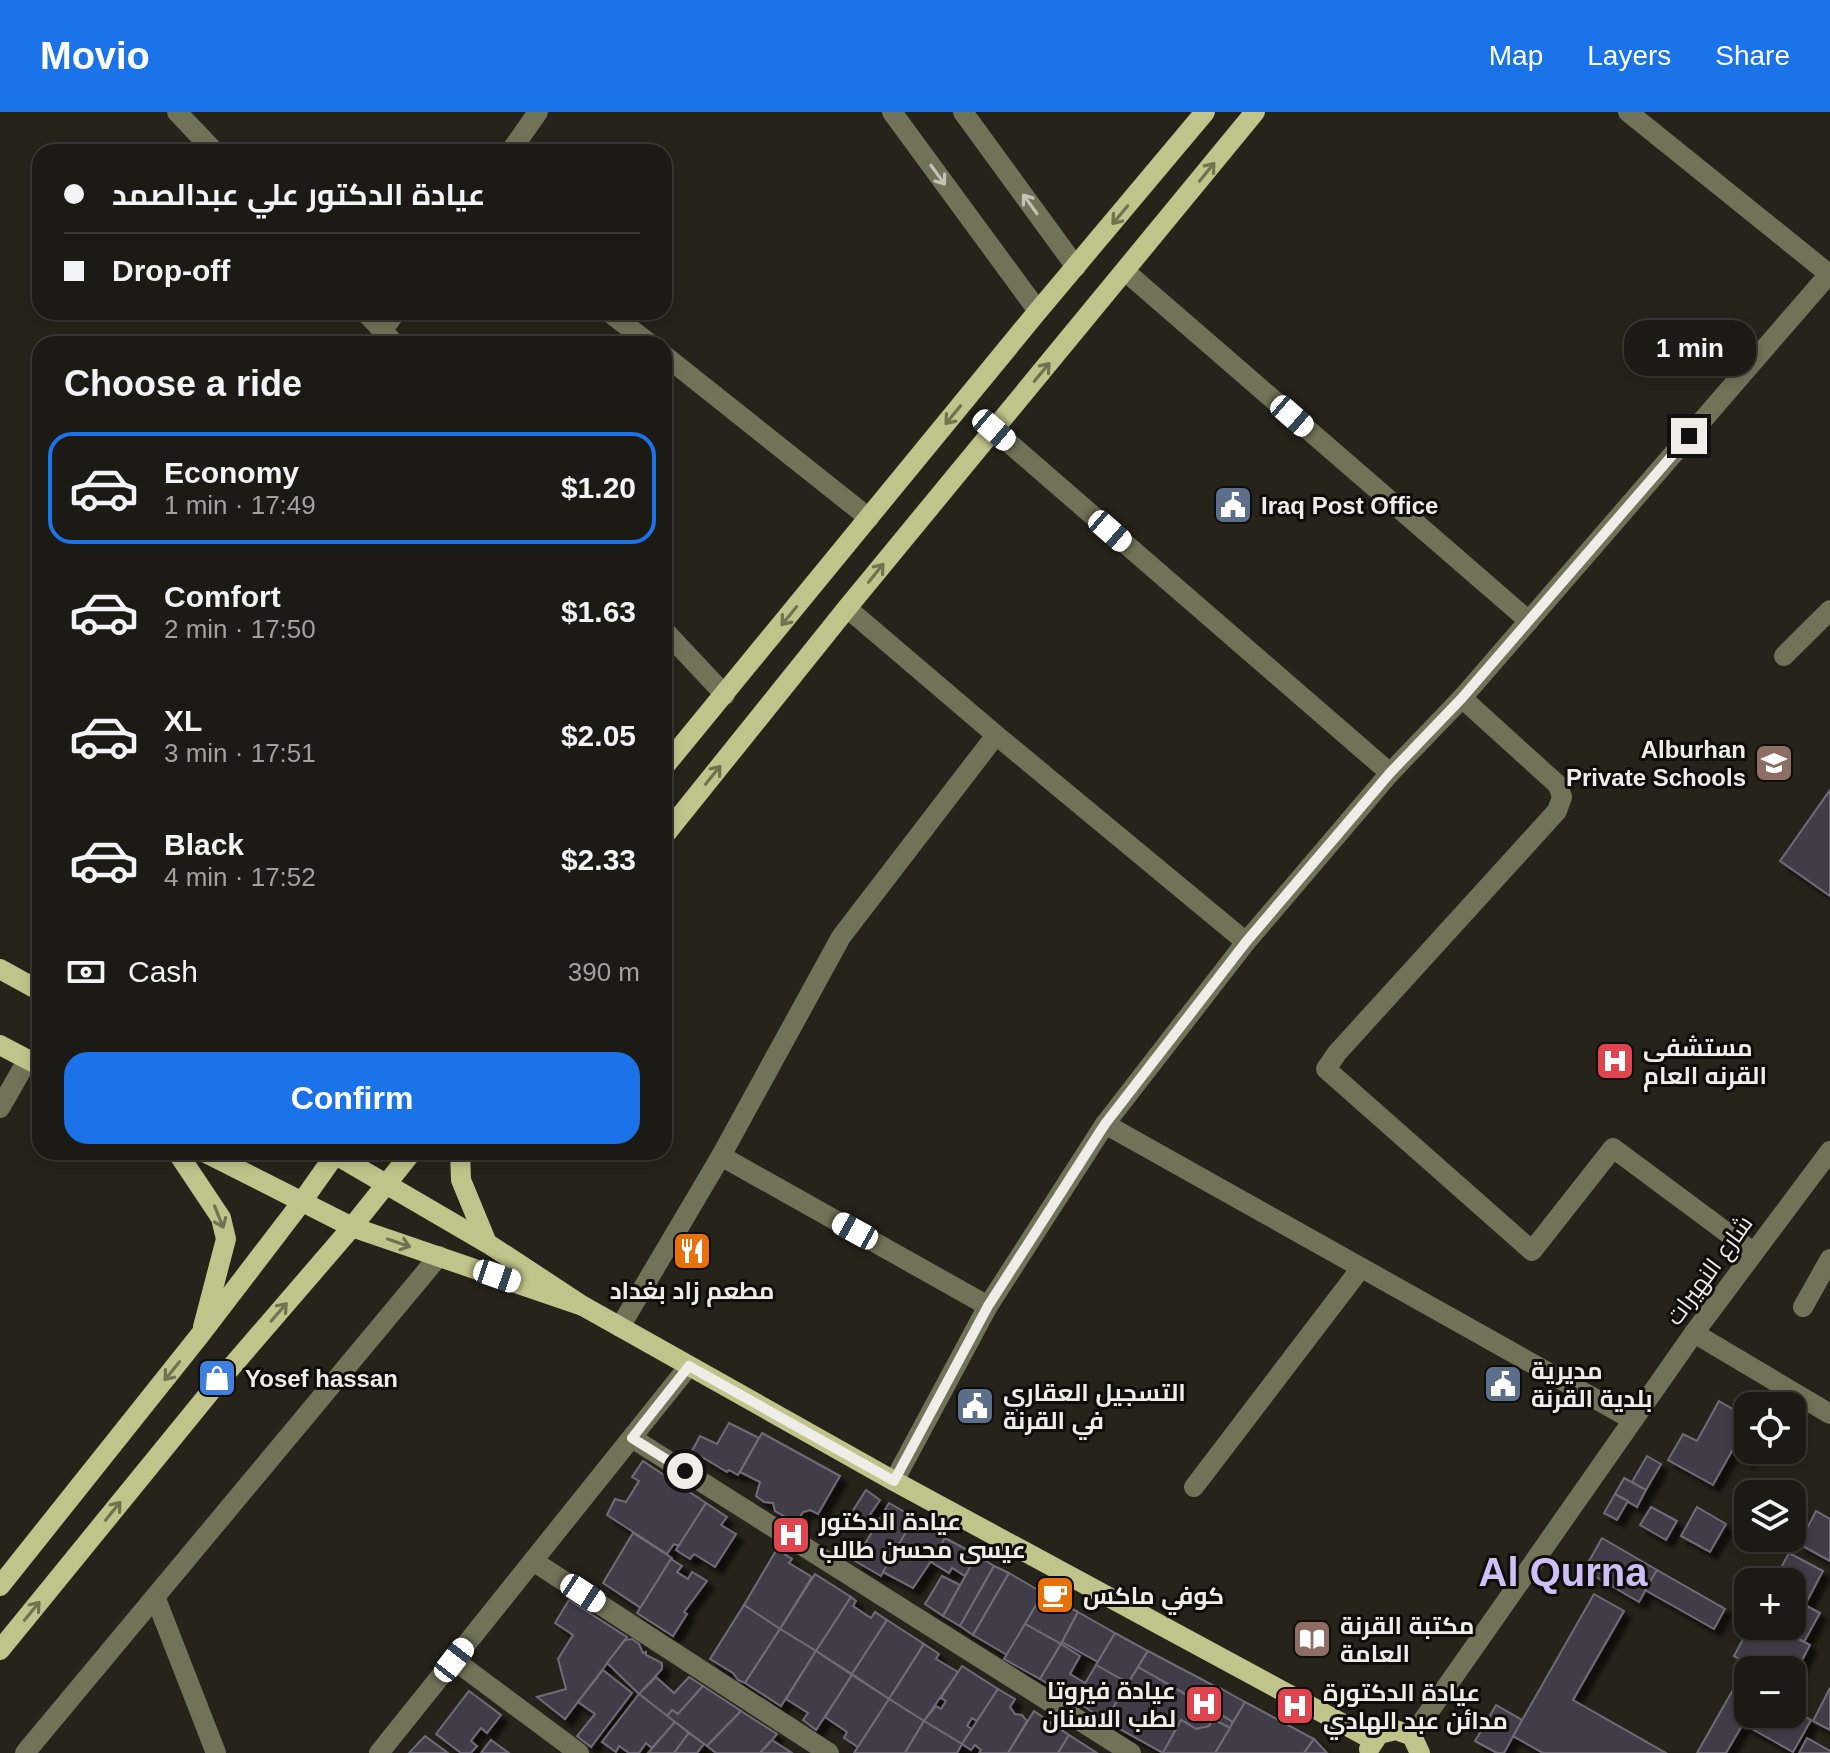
<!DOCTYPE html>
<html lang="en">
<head>
<meta charset="utf-8">
<style>
  body { margin:0; font-family:Helvetica,Cairo,sans-serif; background:#292722; color:#f1f3f6; height:100vh; display:flex; flex-direction:column; font-size:30px; white-space:nowrap }
  * { box-sizing:border-box; margin:0 }
  p { font-size:26px; color:#a0a1a0 }
  .icon { flex:none; width:44px; height:44px; fill:none; stroke:currentColor; stroke-width:2; stroke-linecap:round; stroke-linejoin:round }
  .map { position:relative; flex:1; overflow:hidden }
  .side { position:absolute; left:32px; top:224px; width:640px; height:824px; display:flex; flex-direction:column; background:#1c1a14; border-radius:24px; box-shadow:0 4px 12px #0003,0 0 0 2px #3a3834 }
  .side>* { flex:none }
  .guide { position:absolute; left:32px; top:32px; width:640px; height:176px; border-radius:24px; box-shadow:0 4px 12px #0003,0 0 0 2px #3a3834; display:grid; align-content:center; height:176px; padding:0 32px; background:#1c1a14 }
  .fabs { position:absolute; left:1734px; top:1280px; display:grid; gap:16px }
  .fabs a { display:grid; place-items:center; width:72px; height:72px; border-radius:16px; background:#1c1a14; box-shadow:0 4px 12px #0003,0 0 0 2px #3a3834; font-size:40px }
  .end { position:absolute; width:36px; height:36px; margin:-18px; border:10px solid #efede7; background:#111; box-shadow:0 0 0 4px #111 }
  .from { border-radius:50% }
  .bubble { position:absolute; height:56px; border-radius:24px; background:#1c1a14; box-shadow:0 4px 12px #0003,0 0 0 2px #3a3834; font-size:26px; font-weight:700; line-height:56px; text-align:center }
  .car { position:absolute; width:24px; height:48px; margin:-24px -12px; border-radius:10px; box-shadow:0 0 6px 2px #0007; background:linear-gradient(#fff 24%,#345 0 40%,#fff 0 76%,#345 0 86%,#fff 0) }
  .guide b { display:flex; align-items:center; gap:28px; height:76px; font-size:30px }
  .guide b+b { border-top:2px solid #3a3834 }
  .guide i { width:20px; height:20px; background:#f1f3f6 }
  ul { padding:0; list-style:none }
  li { display:flex; align-items:center; gap:24px; height:112px; margin:0 16px 12px; padding:0 16px; border:4px solid transparent; border-radius:24px }
  li div { flex:1 }
  li b { display:block; font-size:30px }
  li em { font-style:normal; font-weight:700 }
  li.current { border-color:#1a73e8 }
  li>.icon { width:72px; height:72px; stroke-width:1.5 }
  h2 { padding:0 32px; font-size:36px; line-height:96px }
  .pay { display:flex; align-items:center; gap:20px; height:88px; padding:0 32px; font-size:30px }
  .pay p { margin-inline-start:auto }
  .cta { display:flex; gap:16px; margin-top:auto; padding:16px 32px }
  .cta a { flex:1; height:92px; border-radius:24px; background:#1a73e8; color:#fff; font-size:32px; font-weight:700; line-height:92px; text-align:center }
  header { display:flex; align-items:center; gap:48px; box-sizing:border-box; height:112px; padding:0 40px; background:#1a73e8; color:#fff }
  header strong { font-size:38px }
  nav { display:flex; gap:44px; margin-inline-start:auto; font-size:28px }
  .map>svg:first-child { display:block }
  .building { fill:#403e48; stroke:#6f6c77; stroke-width:2; filter:url(#shadow) }
  .lines { fill:none; stroke-linecap:round; stroke-linejoin:round }
  .minor { stroke:#717358; stroke-width:20 }
  .major { stroke:#c1c48a; stroke-width:20 }
  .oneway { stroke:#707250 }
  .oneway2 { stroke:#c3c2b5 }
  .route { stroke:#efede7; stroke-width:10 }
  .labels { text-anchor:middle; dominant-baseline:central; stroke-width:6; stroke-linejoin:round; paint-order:stroke }
  .poi-label { font-size:24px; font-weight:bold; fill:#efede7; stroke:#0e0d09; text-anchor:start }
  .street-label { font-size:24px; fill:#efede7; stroke:#0e0d09 }
  .town-label { font-size:40px; font-weight:bold; fill:#cfbff7; stroke:#0e0d09 }
</style>
</head>
<body>
<header>
<strong>Movio</strong>
<nav><a>Map</a><a>Layers</a><a>Share</a></nav>
</header>
<div class="map">
<svg width="1830" height="1641" viewBox="0 0 1830 1641">
  <defs>
    <filter id="shadow"><feDropShadow dx="7" dy="7" stdDeviation="2" flood-color="#0009"/></filter>
  </defs>
  <rect width="100%" height="100%" fill="#26231a"/>
  <g class="building">
    <path d="M1830 678V784L1780 749Z"/>
    <path d="M1719 1289 1748 1306V1338H1752L1747 1348 1732 1339 1713 1373 1668 1348 1683 1322 1697 1329Z"/>
    <path d="M729 1311 759 1326 738 1363 729 1358 727 1360 692 1339 700 1324 717 1332Z"/>
    <path d="M762 1321 840 1364 818 1402 810 1398 803 1400 796 1411 775 1399 773 1391 764 1390 756 1384 760 1370 740 1360Z"/>
    <path d="M1647 1344 1661 1352 1646 1378 1632 1370Z"/>
    <path d="M643 1349 706 1391 679 1434 674 1432 667 1442 607 1403 615 1387 626 1390 639 1369 632 1365Z"/>
    <path d="M1624 1366 1646 1378 1637 1395 1615 1382Z"/>
    <path d="M866 1378 880 1388 865 1410 852 1400Z"/>
    <path d="M1615 1382 1628 1389 1617 1408 1604 1401Z"/>
    <path d="M706 1391 727 1405 721 1413 736 1422 715 1455 694 1442 690 1447 676 1438Z"/>
    <path d="M889 1391 915 1406 881 1464 855 1449Z"/>
    <path d="M1651 1395 1677 1409 1666 1428 1640 1413Z"/>
    <path d="M1697 1395 1726 1412 1710 1440 1681 1424Z"/>
    <path d="M1816 1399 1830 1407V1449L1799 1432Z"/>
    <path d="M913 1408 945 1426 933 1446 920 1439 918 1443 899 1432Z"/>
    <path d="M633 1421 672 1446 641 1496 603 1471Z"/>
    <path d="M945 1426 977 1443 965 1464 952 1456 949 1461 931 1450Z"/>
    <path d="M1602 1426 1657 1458 1639 1490 1584 1458Z"/>
    <path d="M899 1432 918 1443 920 1439 933 1446 913 1476 883 1460Z"/>
    <path d="M777 1437 792 1447 789 1451 812 1465 780 1517 744 1493Z"/>
    <path d="M1789 1441 1823 1459 1805 1493 1820 1501 1804 1530 1773 1514H1792V1470H1773Z"/>
    <path d="M977 1443 994 1454 960 1514 943 1504Z"/>
    <path d="M671 1447 682 1454 677 1460 688 1467 692 1460 707 1469 684 1500 687 1502 673 1524 637 1501Z"/>
    <path d="M994 1454 1009 1461 973 1523 960 1514Z"/>
    <path d="M1657 1458 1725 1497 1714 1517 1645 1478Z"/>
    <path d="M1009 1461 1043 1481 1007 1543 973 1523Z"/>
    <path d="M815 1462 851 1485 816 1539 780 1517Z"/>
    <path d="M942 1464 960 1473 943 1504 925 1492Z"/>
    <path d="M1043 1481 1078 1500 1061 1532 1025 1512Z"/>
    <path d="M1594 1482 1624 1499 1573 1588 1666 1641H1543L1513 1624Z"/>
    <path d="M851 1485 856 1489 853 1494 871 1506 875 1500 887 1508 852 1562 816 1539Z"/>
    <path d="M569 1488 627 1525 565 1607 537 1585 566 1577 558 1547 573 1523 555 1511Z"/>
    <path d="M744 1493 780 1517 745 1571 738 1568 733 1561 710 1547Z"/>
    <path d="M1078 1500 1115 1521 1098 1550 1062 1530Z"/>
    <path d="M887 1508 924 1532 889 1587 852 1562Z"/>
    <path d="M1025 1512 1061 1532 1040 1567 1004 1547Z"/>
    <path d="M1750 1514H1773L1810 1533 1792 1567V1558H1759L1734 1544Z"/>
    <path d="M780 1517 816 1539 781 1594 745 1571Z"/>
    <path d="M1115 1521 1148 1539 1128 1571 1096 1553Z"/>
    <path d="M632 1527 639 1532 643 1541 646 1540V1543L662 1551V1557L639 1582 607 1551 625 1528Z"/>
    <path d="M924 1532 939 1542 936 1547 958 1560 924 1609 889 1587Z"/>
    <path d="M1061 1532 1080 1544 1070 1562 1085 1571 1075 1588 1040 1567Z"/>
    <path d="M816 1539 852 1563 816 1618 803 1608 808 1601 786 1587Z"/>
    <path d="M1148 1539 1220 1577 1209 1595 1138 1555Z"/>
    <path d="M1096 1553 1128 1571 1105 1609 1075 1588Z"/>
    <path d="M962 1554 998 1577 977 1609 972 1606 967 1614 972 1617 962 1632 924 1609 936 1594 941 1597 946 1589 941 1586Z"/>
    <path d="M1138 1555 1233 1610 1230 1616 1213 1607 1209 1614 1196 1617 1181 1608 1163 1641 1105 1609Z"/>
    <path d="M603 1558 632 1581 591 1635 577 1624 595 1602 578 1590Z"/>
    <path d="M852 1563 889 1587 858 1635 844 1626 847 1620 825 1605Z"/>
    <path d="M656 1565 674 1581 689 1565 703 1574 678 1602 672 1598 667 1604 639 1582Z"/>
    <path d="M1739 1567 1748 1572V1602H1792V1597L1811 1608 1793 1640 1743 1612 1726 1641H1697Z"/>
    <path d="M703 1574 741 1599 707 1634 667 1604 672 1598 678 1602Z"/>
    <path d="M1220 1576 1245 1590 1233 1610 1209 1595Z"/>
    <path d="M1830 1576V1618L1813 1609Z"/>
    <path d="M998 1577 1015 1587 1010 1595 1015 1602 1022 1603 1027 1609 1008 1641H979L981 1638 975 1633 971 1638 962 1632Z"/>
    <path d="M469 1579 501 1603 487 1621 481 1616 471 1629 477 1634 471 1641H461L436 1622Z"/>
    <path d="M639 1582 675 1610 652 1636 646 1631 639 1641H629L619 1634 616 1640 602 1630Z"/>
    <path d="M889 1587 924 1609 905 1641H854Z"/>
    <path d="M1245 1590 1314 1627 1304 1641H1215Z"/>
    <path d="M1496 1593 1522 1608 1504 1641H1497L1475 1629Z"/>
    <path d="M741 1599 777 1622 772 1628 760 1641H716L707 1634Z"/>
    <path d="M1034 1599 1069 1623 1058 1641H1008Z"/>
    <path d="M1213 1607 1230 1616 1215 1641H1163L1181 1608 1196 1617 1209 1614Z"/>
    <path d="M924 1609 962 1632 957 1641H905Z"/>
    <path d="M675 1610 689 1621 674 1641H648Z"/>
    <path d="M689 1621 704 1632 697 1641H674Z"/>
    <path d="M1069 1623 1097 1641H1058Z"/>
    <path d="M425 1624 448 1641H409Z"/>
    <path d="M1807 1626 1830 1639V1641H1799Z"/>
    <path d="M1314 1627 1327 1641H1304Z"/>
    <path d="M491 1628 509 1641H481Z"/>
    <path d="M772 1628 792 1641H760Z"/>
  </g>
  <g class="lines">
    <g class="minor">
      <path d="M177 0 215 40"/>
      <path d="M892 0 1038 199"/>
      <path d="M963 0 1076 155"/>
      <path d="M1628 0 1829 162"/>
      <path d="M510 40 538 0"/>
      <path d="M1126 160 1529 509"/>
      <path d="M365 200 395 232"/>
      <path d="M609 200 650 232"/>
      <path d="M382 219 396 200"/>
      <path d="M664 243 869 406"/>
      <path d="M994 318 1390 661"/>
      <path d="M847 496 996 623 1246 830"/>
      <path d="M664 518 725 583"/>
      <path d="M1784 544 1830 498"/>
      <path d="M1462 586 1558 673 1562 685 1557 699 1337 941 1326 957 1532 1139 1613 1036 1753 1140"/>
      <path d="M0 996 28 947"/>
      <path d="M1105 1012 1633 1308"/>
      <path d="M721 1044 988 1194"/>
      <path d="M1803 1195 1830 1147"/>
      <path d="M620 1215 721 1044 841 825 996 623"/>
      <path d="M1694 1221 1830 1302"/>
      <path d="M632 1326 1131 1641"/>
      <path d="M894 1369 988 1194 1105 1012 1246 830 1390 661 1462 586 1830 161"/>
      <path d="M1194 1375 1361 1156"/>
      <path d="M533 1449 829 1641"/>
      <path d="M156 1487 216 1641"/>
      <path d="M454 1548 579 1641"/>
      <path d="M1412 1624 1694 1221 1830 1039"/>
      <path d="M25 1641 439 1144"/>
      <path d="M379 1641 689 1254"/>
    </g>
    <g class="major">
      <path d="M664 655 1038 199 1205 0"/>
      <path d="M664 724 847 496 1255 0"/>
      <path d="M0 857 40 879"/>
      <path d="M0 933 40 954"/>
      <path d="M177 1040 221 1106 226 1127 203 1215"/>
      <path d="M204 1040 352 1115 583 1194 487 1131 331 1040"/>
      <path d="M460 1040 461 1068 487 1131"/>
      <path d="M583 1194 894 1369 1373 1628"/>
      <path d="M0 1474 200 1223 301 1091 337 1040"/>
      <path d="M0 1538 215 1274 352 1115 412 1040"/>
      <path d="M1369 1637 1379 1622 1396 1618 1412 1624 1420 1641"/>
    </g>
  </g>
  <defs><path id="oneway-shaft" d="M-6 0H5M1.5-3L5.5 0L1.5 3" fill="none" stroke-width="1.6" stroke-linecap="round" stroke-linejoin="round" transform="scale(2)"/></defs>
  <g class="oneway">
    <use href="#oneway-shaft" transform="translate(1207 60) rotate(-51)"/>
    <use href="#oneway-shaft" transform="translate(1120 103) rotate(130)"/>
    <use href="#oneway-shaft" transform="translate(1042 260) rotate(-50)"/>
    <use href="#oneway-shaft" transform="translate(953 303) rotate(129)"/>
    <use href="#oneway-shaft" transform="translate(876 461) rotate(-51)"/>
    <use href="#oneway-shaft" transform="translate(789 504) rotate(129)"/>
    <use href="#oneway-shaft" transform="translate(713 663) rotate(-51)"/>
    <use href="#oneway-shaft" transform="translate(219 1105) rotate(68)"/>
    <use href="#oneway-shaft" transform="translate(399 1131) rotate(19)"/>
    <use href="#oneway-shaft" transform="translate(279 1200) rotate(-49)"/>
    <use href="#oneway-shaft" transform="translate(172 1259) rotate(129)"/>
    <use href="#oneway-shaft" transform="translate(113 1399) rotate(-51)"/>
    <use href="#oneway-shaft" transform="translate(32 1499) rotate(-51)"/>
  </g>
  <g class="oneway2">
    <use href="#oneway-shaft" transform="translate(938 63) rotate(54)"/>
    <use href="#oneway-shaft" transform="translate(1030 92) rotate(-126)"/>
  </g>
  <g class="lines">
    <path class="route" d="M685 1359 632 1326 689 1254 894 1369 988 1194 1105 1012 1246 830 1390 661 1462 586 1689 324"/>
  </g>
  <defs>
    <symbol id="civic-square" viewBox="-11 -11 22 22"><rect x="-9" y="-9" width="18" height="18" rx="4" fill="#5c6f8a" stroke="#0e0d09"/><path d="M-.6-6.5H3V-4.5H.6V-3L4-1V1h2V6H-6V1h2V-1L-.6-3ZM-1.2 2.5V6h2.4V2.5Z" fill="#fff"/></symbol>
    <symbol id="school-square" viewBox="-11 -11 22 22"><rect x="-9" y="-9" width="18" height="18" rx="4" fill="#8d6e63" stroke="#0e0d09"/><path d="M0-5L7-2L0 1L-7-2ZM-4 1L0 2.5L4 1V4Q0 6-4 4Z" fill="#fff"/></symbol>
    <symbol id="hospital-square" viewBox="-11 -11 22 22"><rect x="-9" y="-9" width="18" height="18" rx="4" fill="#e0444e" stroke="#0e0d09"/><path d="M-5-5h3v3.5h4V-5h3V5h-3V1.5h-4V5h-3Z" fill="#fff"/></symbol>
    <symbol id="restaurant-square" viewBox="-11 -11 22 22"><rect x="-9" y="-9" width="18" height="18" rx="4" fill="#e8710a" stroke="#0e0d09"/><path d="M-5-6h1v4h1v-4h1v4h1v-4h1v5L-1.5 .5V6h-2V.5L-5-1ZM5-6V6H3V1.5H1.5Q1.5-4 5-6Z" fill="#fff"/></symbol>
    <symbol id="shop-square" viewBox="-11 -11 22 22"><rect x="-9" y="-9" width="18" height="18" rx="4" fill="#3f7fe0" stroke="#0e0d09"/><path d="M-5-2.5h2.3a2.7 3.5 0 0 1 5.4 0H5L5.5 6h-11ZM-1.5-2.5h3a1.5 2.3 0 0 0-3 0Z" fill="#fff"/></symbol>
    <symbol id="cafe-square" viewBox="-11 -11 22 22"><rect x="-9" y="-9" width="18" height="18" rx="4" fill="#e8710a" stroke="#0e0d09"/><path d="M-5.5-4.5H6V0H3Q3 3.5 0 3.5H-2.5Q-5.5 3.5-5.5 0ZM3-3.2v2h1.7v-2ZM-6 4.5H4V6H-6Z" fill="#fff"/></symbol>
    <symbol id="library-square" viewBox="-11 -11 22 22"><rect x="-9" y="-9" width="18" height="18" rx="4" fill="#8d6e63" stroke="#0e0d09"/><path d="M-6-4Q-3-5.5-.7-3.5V5Q-3 3-6 4ZM6-4Q3-5.5 .7-3.5V5Q3 3 6 4Z" fill="#fff"/></symbol>
  </defs>
  <g fill-rule="evenodd">
    <use href="#civic-square" x="1211" y="371" width="44" height="44"/>
    <use href="#school-square" x="1752" y="629" width="44" height="44"/>
    <use href="#hospital-square" x="1593" y="927" width="44" height="44"/>
    <use href="#restaurant-square" x="670" y="1117" width="44" height="44"/>
    <use href="#shop-square" x="195" y="1244" width="44" height="44"/>
    <use href="#civic-square" x="1481" y="1250" width="44" height="44"/>
    <use href="#civic-square" x="953" y="1272" width="44" height="44"/>
    <use href="#hospital-square" x="769" y="1401" width="44" height="44"/>
    <use href="#cafe-square" x="1033" y="1461" width="44" height="44"/>
    <use href="#library-square" x="1290" y="1505" width="44" height="44"/>
    <use href="#hospital-square" x="1182" y="1570" width="44" height="44"/>
    <use href="#hospital-square" x="1273" y="1572" width="44" height="44"/>
  </g>
  <g class="labels">
    <g class="poi-label">
      <text x="1261" y="393">Iraq Post Office</text>
      <text x="1746" y="637" text-anchor="end">Alburhan<tspan x="1746" dy="28">Private Schools</tspan></text>
      <text x="1643" y="935">مستشفى<tspan x="1643" dy="28">القرنه العام</tspan></text>
      <text x="692" y="1178" text-anchor="middle">مطعم زاد بغداد</text>
      <text x="1531" y="1258">مديرية<tspan x="1531" dy="28">بلدية القرنة</tspan></text>
      <text x="245" y="1266">Yosef hassan</text>
      <text x="1003" y="1280">التسجيل العقاري<tspan x="1003" dy="28">في القرنة</tspan></text>
      <text x="819" y="1409">عيادة الدكتور<tspan x="819" dy="28">عيسى محسن طالب</tspan></text>
      <text x="1083" y="1483">كوفي ماكس</text>
      <text x="1340" y="1513">مكتبة القرنة<tspan x="1340" dy="28">العامة</tspan></text>
      <text x="1176" y="1578" text-anchor="end">عيادة فيروتا<tspan x="1176" dy="28">لطب الاسنان</tspan></text>
      <text x="1323" y="1580">عيادة الدكتورة<tspan x="1323" dy="28">مدائن عبد الهادي</tspan></text>
    </g>
    <g class="street-label">
      <text transform="translate(1709 1158) rotate(-54)">شارع النهيرات</text>
    </g>
    <g class="town-label">
      <text x="1563" y="1460">Al Qurna</text>
    </g>
  </g>
</svg>
<div class="fabs">
<a><svg class="icon" aria-label="locate" viewBox="0 0 24 24"><circle cx="12" cy="12" r="6"/><path d="M12 2v4M12 18v4M2 12h4M18 12h4"/></svg></a>
<a><svg class="icon" aria-label="layers" viewBox="0 0 24 24"><path d="M12 4l9 5-9 5-9-5zM3 14l9 5 9-5"/></svg></a>
<a>+</a>
<a>−</a>
</div>
<i class="end from" style="left:685px;top:1359px"></i>
<i class="end" style="left:1689px;top:324px"></i>
<div class="bubble" style="left:1624px;top:208px;width:132px">1 min</div>
<i class="car" style="left:1292px;top:304px;rotate:131deg"></i>
<i class="car" style="left:994px;top:318px;rotate:131deg"></i>
<i class="car" style="left:1110px;top:419px;rotate:131deg"></i>
<i class="car" style="left:855px;top:1119px;rotate:299deg"></i>
<i class="car" style="left:497px;top:1164px;rotate:109deg"></i>
<i class="car" style="left:583px;top:1481px;rotate:123deg"></i>
<i class="car" style="left:454px;top:1548px;rotate:38deg"></i>
<div class="guide">
<b><i class="from"></i>عيادة الدكتور علي عبدالصمد</b>
<b><i></i>Drop-off</b>
</div>
<section class="side">
<h2>Choose a ride</h2>
<ul>
<li class="current"><svg class="icon" aria-label="car" viewBox="0 0 24 24"><path d="M5 17H2v-5l4-1 3-4h7l3 4 3 1v5h-3M9 17h6M6 11h13"/><circle cx="7" cy="17" r="2"/><circle cx="17" cy="17" r="2"/></svg><div><b>Economy</b><p>1 min · 17:49</p></div><em>$1.20</em></li>
<li><svg class="icon" aria-label="car" viewBox="0 0 24 24"><path d="M5 17H2v-5l4-1 3-4h7l3 4 3 1v5h-3M9 17h6M6 11h13"/><circle cx="7" cy="17" r="2"/><circle cx="17" cy="17" r="2"/></svg><div><b>Comfort</b><p>2 min · 17:50</p></div><em>$1.63</em></li>
<li><svg class="icon" aria-label="car" viewBox="0 0 24 24"><path d="M5 17H2v-5l4-1 3-4h7l3 4 3 1v5h-3M9 17h6M6 11h13"/><circle cx="7" cy="17" r="2"/><circle cx="17" cy="17" r="2"/></svg><div><b>XL</b><p>3 min · 17:51</p></div><em>$2.05</em></li>
<li><svg class="icon" aria-label="car" viewBox="0 0 24 24"><path d="M5 17H2v-5l4-1 3-4h7l3 4 3 1v5h-3M9 17h6M6 11h13"/><circle cx="7" cy="17" r="2"/><circle cx="17" cy="17" r="2"/></svg><div><b>Black</b><p>4 min · 17:52</p></div><em>$2.33</em></li>
</ul>
<div class="pay"><svg class="icon" aria-label="cash" viewBox="0 0 24 24"><path d="M3 7h18v10H3z"/><circle cx="12" cy="12" r="2"/></svg>Cash<p>390 m</p></div>
<div class="cta"><a>Confirm</a></div>
</section>
</div>
</body>
</html>
